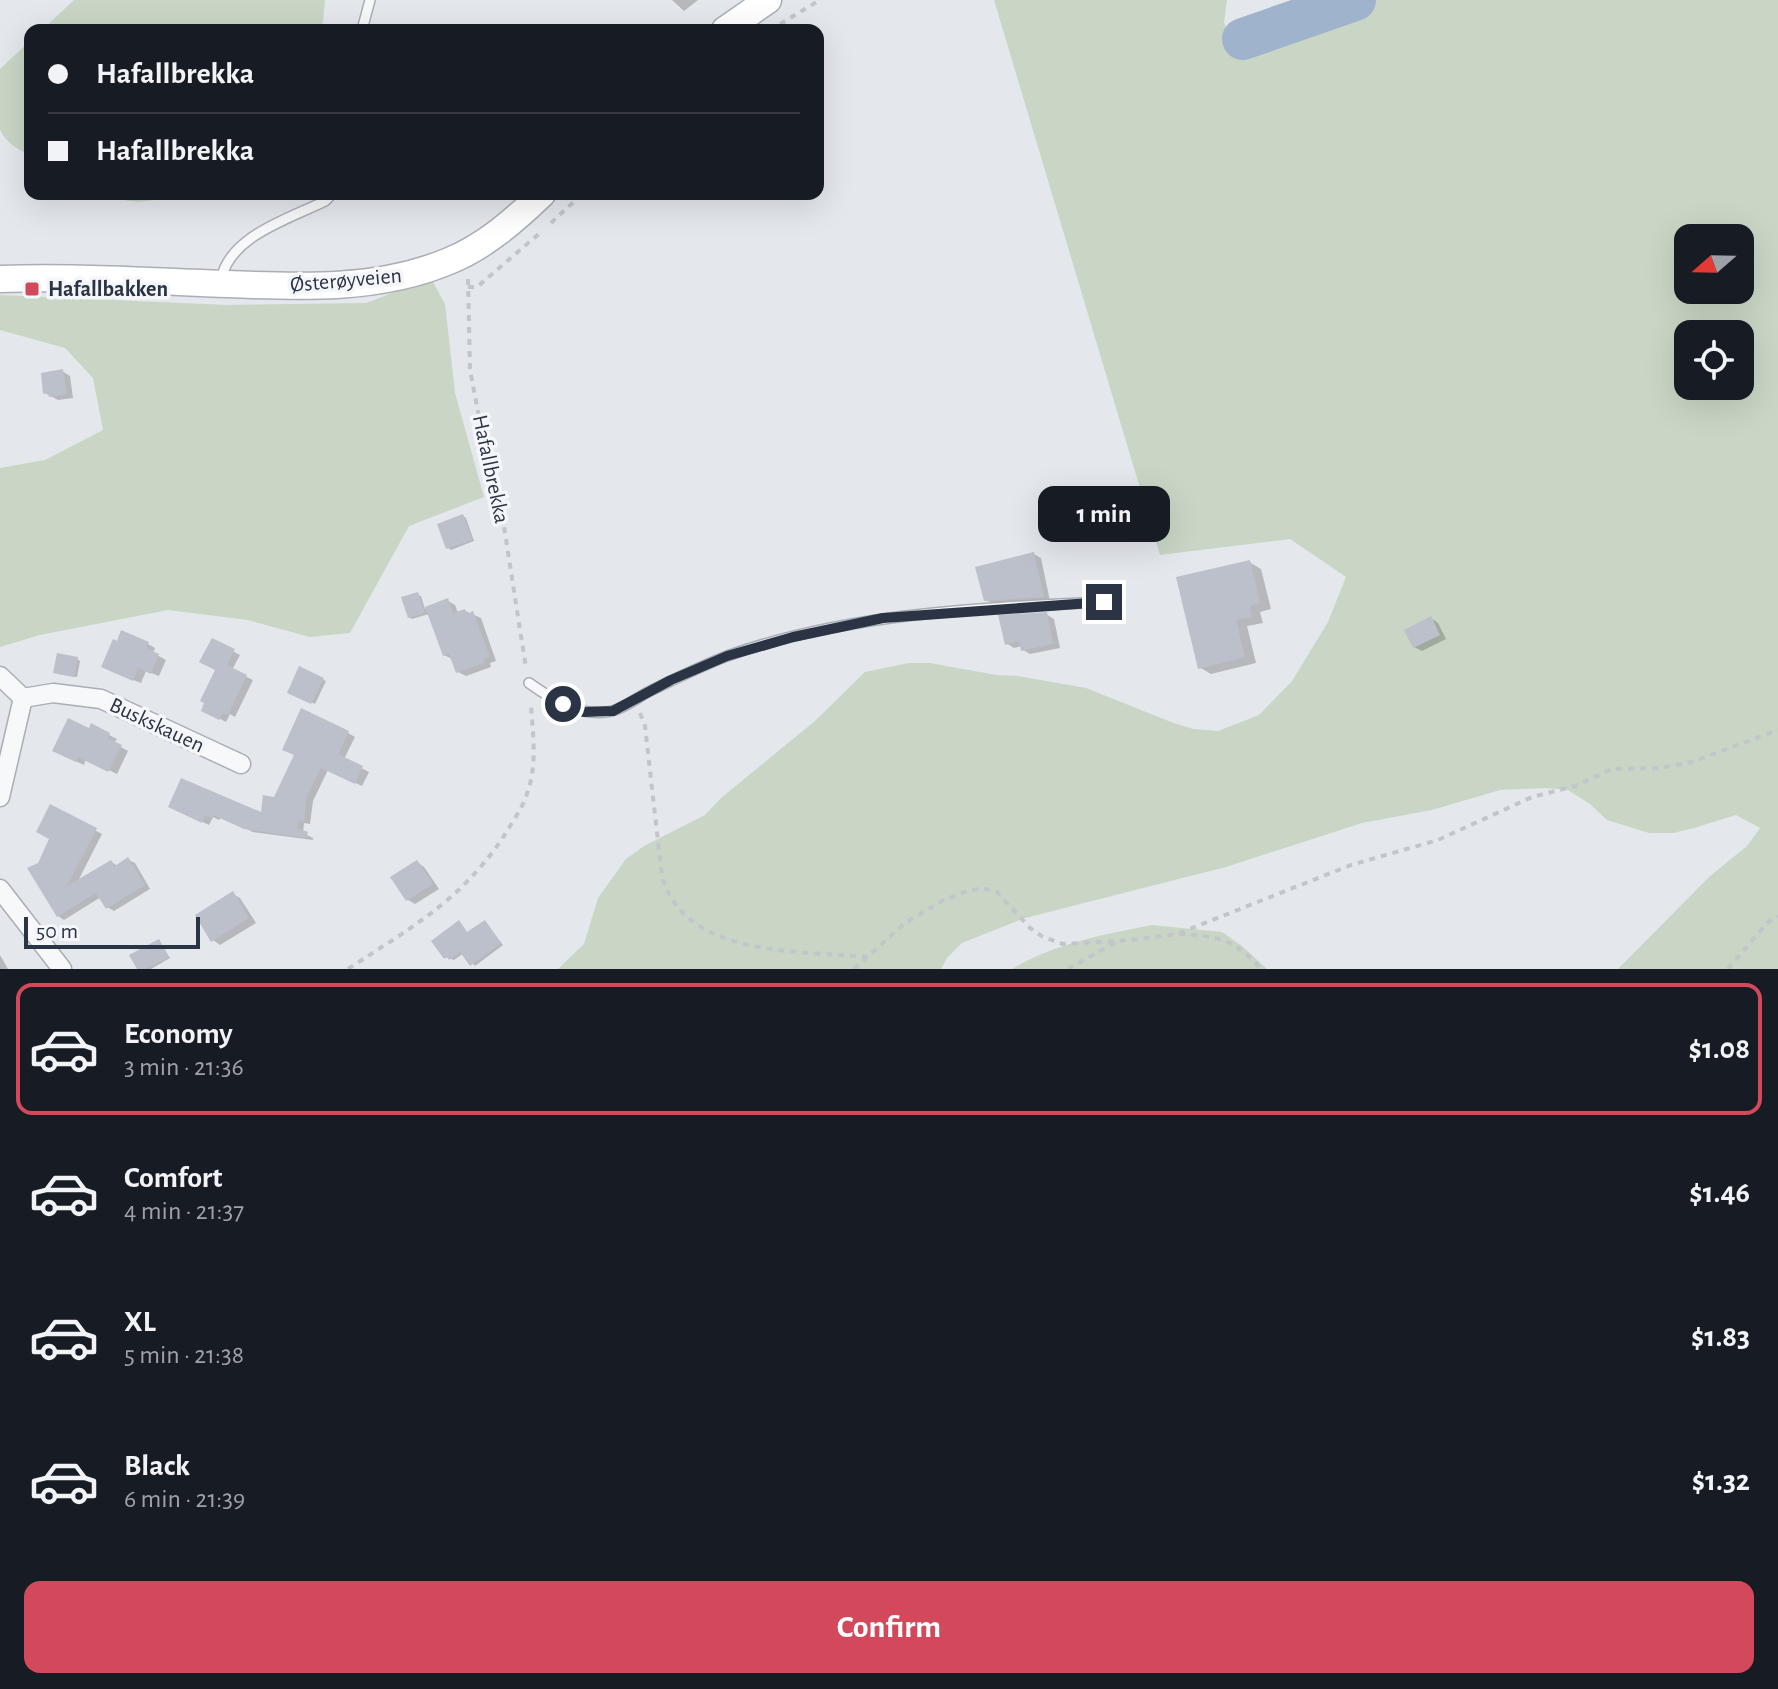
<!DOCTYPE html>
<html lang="en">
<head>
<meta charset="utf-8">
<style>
  body { margin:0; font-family:"Alegreya Sans",sans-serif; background:#20242c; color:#f1f3f6; height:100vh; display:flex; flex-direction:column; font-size:30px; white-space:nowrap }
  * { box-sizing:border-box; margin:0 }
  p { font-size:26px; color:#9ea1a6 }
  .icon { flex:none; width:44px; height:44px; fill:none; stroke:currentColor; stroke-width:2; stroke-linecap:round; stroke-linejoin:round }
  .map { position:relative; height:969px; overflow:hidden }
  .sheet { display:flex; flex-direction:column; background:#171b24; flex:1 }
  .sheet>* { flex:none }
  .hud { position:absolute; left:24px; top:24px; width:800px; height:176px; border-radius:16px; box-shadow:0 8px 32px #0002; display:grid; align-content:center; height:176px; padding:0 24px; background:#171b24 }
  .needle { width:52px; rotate:250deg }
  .controls { position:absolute; left:1674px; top:224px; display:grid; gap:16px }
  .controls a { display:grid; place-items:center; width:80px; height:80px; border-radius:16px; background:#171b24; box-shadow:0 8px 32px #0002; font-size:40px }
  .scale { position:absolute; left:24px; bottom:20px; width:176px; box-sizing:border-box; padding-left:8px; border:4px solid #2b3445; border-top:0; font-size:22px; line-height:28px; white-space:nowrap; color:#2b3445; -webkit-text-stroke:6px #f4f6f9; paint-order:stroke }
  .end { position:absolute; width:36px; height:36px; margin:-18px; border:10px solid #2b3445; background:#fff; box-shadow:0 0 0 4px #fff }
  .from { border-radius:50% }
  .bubble { position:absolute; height:56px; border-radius:16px; background:#171b24; box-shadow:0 8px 32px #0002; font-size:26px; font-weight:600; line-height:56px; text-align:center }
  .hud b { display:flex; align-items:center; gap:28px; height:76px; font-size:30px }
  .hud b+b { border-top:2px solid #363941 }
  .hud i { width:20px; height:20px; background:#f1f3f6 }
  ul { padding:14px 0 0; list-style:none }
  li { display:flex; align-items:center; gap:24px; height:132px; margin:0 16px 12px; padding:0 8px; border:4px solid transparent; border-radius:16px }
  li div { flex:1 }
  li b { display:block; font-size:30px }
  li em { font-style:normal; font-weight:600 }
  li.active { border-color:#d1495b }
  li>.icon { width:72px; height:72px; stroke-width:1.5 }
  .action { display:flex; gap:16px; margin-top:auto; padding:16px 24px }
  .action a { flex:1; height:92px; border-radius:16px; background:#d1495b; color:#fff; font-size:32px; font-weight:600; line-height:92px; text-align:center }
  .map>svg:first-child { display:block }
  .green { fill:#c9d6c5; fill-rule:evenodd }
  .shadow { fill:#0003 }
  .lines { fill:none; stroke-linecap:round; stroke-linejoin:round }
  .river { stroke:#9fb4cc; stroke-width:42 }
  .building { fill:#bbc0ca }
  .service-casing { stroke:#a9aeb7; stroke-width:12 }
  .minor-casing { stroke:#a9aeb7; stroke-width:21 }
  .secondary-casing { stroke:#a9aeb7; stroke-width:29 }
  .path { stroke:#c2c5cb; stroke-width:4; stroke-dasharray:6 6; stroke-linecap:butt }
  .service { stroke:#f7f8fa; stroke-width:9 }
  .minor { stroke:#f7f8fa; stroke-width:18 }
  .secondary { stroke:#fff; stroke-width:26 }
  .route { stroke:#2b3445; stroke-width:10 }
  .poi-dot { fill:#d1495b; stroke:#f4f6f9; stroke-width:3 }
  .labels { text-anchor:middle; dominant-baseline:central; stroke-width:7; stroke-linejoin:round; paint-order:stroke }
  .street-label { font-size:22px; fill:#2b3445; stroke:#f4f6f9 }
  .poi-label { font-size:22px; font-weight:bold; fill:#2b3445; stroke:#f4f6f9; text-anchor:start }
</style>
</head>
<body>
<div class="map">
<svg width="1778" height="969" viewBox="0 0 1778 969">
  <rect width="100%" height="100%" fill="#e4e7ec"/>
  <g class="green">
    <path d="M74 0H325L322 30H42Z"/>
    <path d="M994 0H1227L1224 22 1229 36 1342 11 1339 0H1778V969H1618L1709 877 1747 846 1760 828 1736 815 1694 828 1673 833H1649L1607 820 1590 804 1568 790 1545 788 1500 790 1432 810 1362 823 1226 867 1025 918 962 943 947 958 941 969H558L584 944 598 898 626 859 644 846 705 815 721 798 815 721 865 672 909 663H930L996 675 1018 676 1086 688 1171 722 1193 729 1218 731 1259 715 1292 681 1328 622 1346 577 1290 539 1160 555ZM1688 238H1740V290H1688ZM1688 334H1740V386H1688Z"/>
    <path d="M30 41V154C20 152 3 140 0 129 0 115 0 85 0 69Z"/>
    <path d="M113 194H159L155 200C139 202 127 204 113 194Z"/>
    <path d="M431 278 445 304 455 393 484 497 409 526 350 633 310 637 248 620 168 610 40 635 0 647V468L45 460 103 430 93 378 65 348 0 330V295L227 305 366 303Z"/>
    <path d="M1152 925 1222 932 1242 946 1267 969H1012C1056 943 1102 935 1152 925Z"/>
  </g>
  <g class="shadow">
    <path d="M672 0H698L684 11Z"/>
    <path d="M62 371 70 376 73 398 58 400 45 393Z"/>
    <path d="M463 516 466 518 474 541 451 550 448 548Z"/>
    <path d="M1034 554 1041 558 1050 601 994 604 986 600Z"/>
    <path d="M1249 562 1261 569 1271 609 1260 612 1263 623 1247 626 1256 663 1211 674 1199 667Z"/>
    <path d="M418 595 421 596 425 609 448 601 455 605 458 613 465 611 481 618 496 661 490 663 491 667 466 676 458 672 452 659 444 655 429 614 412 619 409 617Z"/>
    <path d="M1046 614 1054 619 1060 648 1030 654 1023 650 1022 646 1014 648 1006 643Z"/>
    <path d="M1431 618 1438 623 1446 639 1422 651 1414 647Z"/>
    <path d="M213 641 240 655 232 670 253 680 235 717 230 714 226 722 203 710 218 669Z"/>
    <path d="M118 644H148L155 648 153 653 166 660 159 676 146 671 141 683 111 671Z"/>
    <path d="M77 659 80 661 77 677 58 674Z"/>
    <path d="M300 669 326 681 315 704 289 692Z"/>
    <path d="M348 733 355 737 344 759 369 772 362 786 328 770 313 801 310 824 304 823 303 833 313 838V840L253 832 221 817 219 820 213 817 209 825 177 810 262 815 275 799Z"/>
    <path d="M109 735 117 739 114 743 128 751 117 774 86 759 84 765 62 755Z"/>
    <path d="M51 807 102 834 77 883 111 862 118 866 128 860 135 863 150 889 114 911 107 907 101 897 64 920 58 916 40 864 52 839Z"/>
    <path d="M417 862 424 867 439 889 415 904 408 900Z"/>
    <path d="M233 894 240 898 256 923 220 945 213 940Z"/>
    <path d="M485 922 503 945 475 966 464 953 454 960 445 957 462 925 468 934Z"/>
    <path d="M159 941 170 958 151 969H139Z"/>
    <path d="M0 955 8 969H0Z"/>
  </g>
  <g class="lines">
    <path class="river" d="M1243 39 1355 0"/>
  </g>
  <g class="building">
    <path d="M63 369 67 394 49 397 48 393 43 394 41 373Z"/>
    <path d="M463 514 472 540 446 549 437 524Z"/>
    <path d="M1034 552 1044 597 984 601 975 567Z"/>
    <path d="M1250 560 1260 603 1250 606 1252 617 1236 620 1245 657 1198 669 1176 577Z"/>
    <path d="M418 592 425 613 408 618 401 597Z"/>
    <path d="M448 598 453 613 465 609 467 614 473 611 490 657 483 659 485 663 456 673 449 654 443 656 425 607Z"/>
    <path d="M1047 612 1053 644 1021 651 1019 641 1005 645 998 615Z"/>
    <path d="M1431 616 1440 635 1413 648 1404 630Z"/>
    <path d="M121 630 149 642 146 648 159 654 151 674 138 668 133 681 101 667 113 639 117 641Z"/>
    <path d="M212 638 235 649 227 665 247 675 228 715 223 713 219 720 201 711 204 703 200 701 215 670 199 662Z"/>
    <path d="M57 653 78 657 74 677 53 673Z"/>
    <path d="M299 666 324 678 311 704 287 693Z"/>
    <path d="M301 708 349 731 338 754 363 766 355 784 321 768 307 796 304 822 298 821 297 828 308 832 306 838 244 829 213 815 212 818 205 815 202 823 168 807 181 778 261 812 263 795 274 797 294 755 282 750Z"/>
    <path d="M68 718 89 728 91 723 110 733 108 738 122 745 108 772 78 757 76 762 52 751Z"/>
    <path d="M50 804 97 828 67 886 111 860 115 866 128 857 145 885 106 909 96 893 57 917 27 868 38 863 49 839 36 832Z"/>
    <path d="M417 860 433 884 406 901 390 877Z"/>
    <path d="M233 891 249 918 211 942 195 915Z"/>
    <path d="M459 920 467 932 485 920 501 943 470 966 460 952 449 960 447 957 444 959 431 941Z"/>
    <path d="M159 939 169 957 146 969H137L129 955Z"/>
  </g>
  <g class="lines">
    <defs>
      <g id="service">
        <path d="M362 30 370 0"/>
        <path d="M221 280C229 236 289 219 325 201L332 194"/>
        <path d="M529 683C553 700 581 718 612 711 625 708 638 697 650 691 675 679 701 666 727 656 848 613 977 608 1104 602"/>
      </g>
      <g id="minor">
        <path d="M0 676 23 698 0 797"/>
        <path d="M23 698 53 693 101 699 241 764"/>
        <path d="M0 889 62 969"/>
      </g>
      <g id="secondary">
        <path d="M725 30 768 0"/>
        <path d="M0 279C67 277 134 280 201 283 283 286 371 294 449 261 484 247 515 220 542 194"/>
      </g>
    </defs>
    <use href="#service" class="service-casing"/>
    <use href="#minor" class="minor-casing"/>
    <use href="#secondary" class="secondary-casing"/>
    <g class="path">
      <path d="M780 24 820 0"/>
      <path d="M551 223 582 194"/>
      <path d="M468 279 470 370 487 458 503 520 526 668"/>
      <path d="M468 287H477L541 232"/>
      <path d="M640 713 645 726 662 877C686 958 798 950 867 957"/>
      <path d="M1179 934C1218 936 1235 939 1261 969"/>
      <path d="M348 969C410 928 458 903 502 839 511 824 523 808 528 791 537 763 533 734 531 705"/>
      <path d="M854 969 905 923 942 901 965 892 982 888 997 892 1030 928 1043 937 1063 944 1131 940 1177 934 1351 865 1438 840 1532 797 1575 786 1612 769 1660 768 1692 762 1778 730"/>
      <path d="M1068 969 1118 941"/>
      <path d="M1728 969 1767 923 1778 916"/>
    </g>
    <use href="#service" class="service"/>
    <use href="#minor" class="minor"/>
    <use href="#secondary" class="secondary"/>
  </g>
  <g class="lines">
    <path class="route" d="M563 704 584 712 613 711 671 680 727 656 793 637 883 618 1104 602"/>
  </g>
  <rect class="poi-dot" x="24" y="281" width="16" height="16" rx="4"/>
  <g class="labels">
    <g class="street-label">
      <text transform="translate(346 280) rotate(-5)">Østerøyveien</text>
      <text transform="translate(491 469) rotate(78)">Hafallbrekka</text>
      <text transform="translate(157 725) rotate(25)">Buskskauen</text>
    </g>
    <g class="poi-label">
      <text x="48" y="289">Hafallbakken</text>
    </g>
  </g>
</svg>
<div class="controls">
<a><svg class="needle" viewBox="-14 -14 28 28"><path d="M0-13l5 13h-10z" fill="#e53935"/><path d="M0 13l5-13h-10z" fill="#9ea1a6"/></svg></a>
<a><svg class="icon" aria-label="locate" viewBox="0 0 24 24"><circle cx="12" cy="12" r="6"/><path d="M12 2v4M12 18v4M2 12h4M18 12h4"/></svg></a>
</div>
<div class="scale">50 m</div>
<i class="end from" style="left:563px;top:704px"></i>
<i class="end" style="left:1104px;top:602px"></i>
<div class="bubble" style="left:1038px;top:486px;width:132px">1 min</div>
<div class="hud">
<b><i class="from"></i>Hafallbrekka</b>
<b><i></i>Hafallbrekka</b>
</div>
</div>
<section class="sheet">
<ul>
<li class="active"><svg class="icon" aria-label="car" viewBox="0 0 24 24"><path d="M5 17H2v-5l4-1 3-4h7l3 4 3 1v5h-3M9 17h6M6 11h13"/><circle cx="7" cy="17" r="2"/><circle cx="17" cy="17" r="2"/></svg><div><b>Economy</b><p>3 min · 21:36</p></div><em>$1.08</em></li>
<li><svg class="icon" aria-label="car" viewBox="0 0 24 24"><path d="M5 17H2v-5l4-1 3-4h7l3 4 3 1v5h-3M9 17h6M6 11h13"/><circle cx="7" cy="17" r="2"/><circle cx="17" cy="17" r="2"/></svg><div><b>Comfort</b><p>4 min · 21:37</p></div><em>$1.46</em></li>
<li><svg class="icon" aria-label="car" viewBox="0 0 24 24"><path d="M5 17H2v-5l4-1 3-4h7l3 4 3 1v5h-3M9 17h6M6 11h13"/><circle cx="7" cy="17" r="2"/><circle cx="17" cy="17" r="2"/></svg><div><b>XL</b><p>5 min · 21:38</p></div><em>$1.83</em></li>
<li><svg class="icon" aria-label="car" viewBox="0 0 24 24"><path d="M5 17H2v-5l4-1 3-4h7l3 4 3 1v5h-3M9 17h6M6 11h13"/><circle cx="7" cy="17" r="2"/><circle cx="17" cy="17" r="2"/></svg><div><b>Black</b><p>6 min · 21:39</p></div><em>$1.32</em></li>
</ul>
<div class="action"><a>Confirm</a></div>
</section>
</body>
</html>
